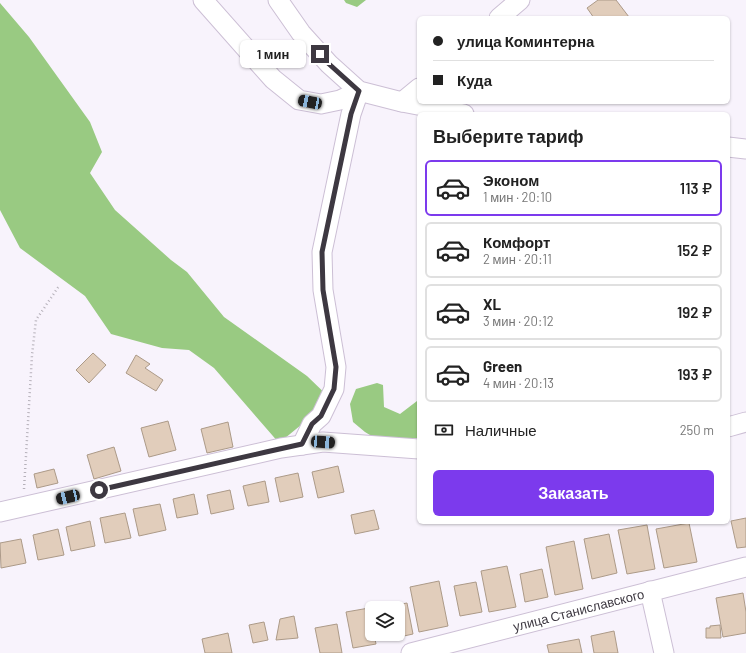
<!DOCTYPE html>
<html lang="ru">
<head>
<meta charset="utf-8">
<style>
  body { margin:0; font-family:Barlow,sans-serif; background:#f6f6f6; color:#222; height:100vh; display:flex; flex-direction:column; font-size:15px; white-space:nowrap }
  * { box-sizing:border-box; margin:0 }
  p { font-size:13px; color:#767676 }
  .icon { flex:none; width:22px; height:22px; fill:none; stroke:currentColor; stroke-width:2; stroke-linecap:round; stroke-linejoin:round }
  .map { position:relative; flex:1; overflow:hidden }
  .panel { position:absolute; left:417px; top:112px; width:313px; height:412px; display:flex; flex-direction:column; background:#fff; border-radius:6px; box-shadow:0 1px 3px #0004 }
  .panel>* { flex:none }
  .guide { position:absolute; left:417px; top:16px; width:313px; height:88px; border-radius:6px; box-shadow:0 1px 3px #0004; display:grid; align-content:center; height:88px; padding:0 16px; background:#fff }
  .tools { position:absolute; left:365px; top:601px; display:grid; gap:8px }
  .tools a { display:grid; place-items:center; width:40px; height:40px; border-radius:6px; background:#fff; box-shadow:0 1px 3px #0004; font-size:20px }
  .end { position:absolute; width:18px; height:18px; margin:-9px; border:5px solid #3d3841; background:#fff; box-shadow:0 0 0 2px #fff }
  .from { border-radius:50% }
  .bubble { position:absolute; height:28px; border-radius:6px; background:#fff; box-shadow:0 1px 3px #0004; font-size:13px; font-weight:600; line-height:28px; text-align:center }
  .car { position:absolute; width:12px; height:24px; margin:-12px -6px; border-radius:5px; box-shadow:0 0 3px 1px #0007; background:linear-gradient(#222 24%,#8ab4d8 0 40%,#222 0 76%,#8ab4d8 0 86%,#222 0) }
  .guide b { display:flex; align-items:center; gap:14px; height:38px; font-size:15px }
  .guide b+b { border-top:1px solid #e0e0e0 }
  .guide i { width:10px; height:10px; background:#222 }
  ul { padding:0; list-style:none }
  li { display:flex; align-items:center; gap:12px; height:56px; margin:0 8px 6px; padding:0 8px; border:2px solid #e0e0e0; border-radius:6px }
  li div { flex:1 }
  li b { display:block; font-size:15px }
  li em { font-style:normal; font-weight:600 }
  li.selected { border-color:#7c3aed }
  li>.icon { width:36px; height:36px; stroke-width:1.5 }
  h2 { padding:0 16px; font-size:18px; line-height:48px }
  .pay { display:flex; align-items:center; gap:10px; height:44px; padding:0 16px; font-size:15px }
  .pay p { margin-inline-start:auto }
  .cta { display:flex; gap:8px; margin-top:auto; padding:8px 16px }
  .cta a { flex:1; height:46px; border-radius:6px; background:#7c3aed; color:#fff; font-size:16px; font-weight:600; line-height:46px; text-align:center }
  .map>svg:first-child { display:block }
  .forest { fill:#99ca82 }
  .building { fill:#e1cdbb; stroke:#ac9a88 }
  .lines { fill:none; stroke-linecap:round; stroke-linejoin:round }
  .minor-casing { stroke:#ccbfd5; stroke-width:21 }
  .path { stroke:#b6b1ba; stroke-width:2.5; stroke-dasharray:1 3; stroke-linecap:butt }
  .minor { stroke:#fff; stroke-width:19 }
  .route { stroke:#3d3841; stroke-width:5 }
  .labels { text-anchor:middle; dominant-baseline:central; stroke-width:4; stroke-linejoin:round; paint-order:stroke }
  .street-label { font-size:13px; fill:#3d3841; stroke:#fff }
</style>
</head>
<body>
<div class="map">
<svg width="746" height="653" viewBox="0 0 746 653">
  <rect width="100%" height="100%" fill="#f8f3fc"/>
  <g class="forest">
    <path d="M344 0H366L357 7 346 3Z"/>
    <path d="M0 3 29 37 90 122 102 152 90 173 115 210 171 260 187 272 224 317 307 376 335 403 301 425 279 443 214 368 189 350 162 348 111 334 85 296 20 248 0 210Z"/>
    <path d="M377 383 383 385 384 407 400 414 417 401 419 402V438L378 440 365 432 353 422 350 404 356 389Z"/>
  </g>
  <g class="building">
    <path d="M598 0H616L629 17 594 18 587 8Z"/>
    <path d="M93 353 106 365 89 383 76 370Z"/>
    <path d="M136 355 150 364 145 368 163 380 156 391 126 373Z"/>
    <path d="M168 421 176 450 149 457 141 428Z"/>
    <path d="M228 422 233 447 207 453 201 429Z"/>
    <path d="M114 447 121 471 94 479 87 455Z"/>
    <path d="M338 466 344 492 318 498 312 472Z"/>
    <path d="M54 469 58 483 37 488 34 474Z"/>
    <path d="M298 473 303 497 280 502 275 478Z"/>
    <path d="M265 481 269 502 248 506 243 486Z"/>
    <path d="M230 490 234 509 211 514 207 495Z"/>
    <path d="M194 494 198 514 177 518 173 499Z"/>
    <path d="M160 504 166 530 139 536 133 509Z"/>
    <path d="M374 510 379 529 355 534 351 515Z"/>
    <path d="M125 513 131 538 105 543 100 518Z"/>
    <path d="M746 518V547L737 548 731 521Z"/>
    <path d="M90 521 95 546 71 551 66 527Z"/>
    <path d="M689 523 697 562 664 568 656 529Z"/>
    <path d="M647 525 655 569 627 574 618 530Z"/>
    <path d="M58 529 64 555 38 560 33 535Z"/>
    <path d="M609 534 617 573 592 579 584 539Z"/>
    <path d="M21 539 26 563 1 568 0 543Z"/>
    <path d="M574 541 583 589 555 595 546 547Z"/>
    <path d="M507 566 516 607 489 612 481 571Z"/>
    <path d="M542 569 548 597 525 602 520 574Z"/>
    <path d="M439 581 448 626 419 632 410 587Z"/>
    <path d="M476 582 482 612 460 616 454 586Z"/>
    <path d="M743 593 746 612V633L723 637 716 598Z"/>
    <path d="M407 603 413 634 386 640 385 634H398V608H380Z"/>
    <path d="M369 608 372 623V634H374L376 644 353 648 346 612Z"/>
    <path d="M294 616 298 638 276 640 280 619Z"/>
    <path d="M264 622 268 640 253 643 249 625Z"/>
    <path d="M337 624 342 653H320L315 628Z"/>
    <path d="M720 625 721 638H706V628H710V626Z"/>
    <path d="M614 631 618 653H594L591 636Z"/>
    <path d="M228 633 232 653H205L202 639Z"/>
    <path d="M579 639 582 653H549L547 645Z"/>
  </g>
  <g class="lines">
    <defs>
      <g id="minor">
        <path d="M203 0 273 79 299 100 321 104 340 100 359 91"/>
        <path d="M278 0 301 33 329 64 359 91 402 102 464 114"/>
        <path d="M499 18 520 0"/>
        <path d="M402 102 419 88"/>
        <path d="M728 147 746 149"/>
        <path d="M728 427 746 422"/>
        <path d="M302 445 312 424 321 416 334 389 336 367 323 290 322 252 351 114 359 91"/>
        <path d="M0 512 281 448 323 442 419 449"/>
        <path d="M650 591 664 653"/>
        <path id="s1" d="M411 653 746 567"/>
      </g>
    </defs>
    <use href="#minor" class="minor-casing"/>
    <path class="path" d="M24 489 32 355 36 320 59 286"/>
    <use href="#minor" class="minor"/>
  </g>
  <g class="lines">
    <path class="route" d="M99 490 266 452 302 444 312 424 321 416 334 389 336 367 323 290 322 252 351 114 359 91 329 64 320 54"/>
  </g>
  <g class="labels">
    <g class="street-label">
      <text stroke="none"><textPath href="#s1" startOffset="173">улица Станиславского</textPath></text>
    </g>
  </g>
</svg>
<div class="tools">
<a><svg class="icon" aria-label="layers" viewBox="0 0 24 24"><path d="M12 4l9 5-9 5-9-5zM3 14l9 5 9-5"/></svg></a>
</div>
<i class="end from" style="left:99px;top:490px"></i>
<i class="end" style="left:320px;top:54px"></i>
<div class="bubble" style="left:240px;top:40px;width:66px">1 мин</div>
<i class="car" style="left:310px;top:102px;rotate:281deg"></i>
<i class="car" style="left:323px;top:442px;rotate:94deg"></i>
<i class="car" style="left:68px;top:497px;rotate:257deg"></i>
<div class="guide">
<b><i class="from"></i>улица Коминтерна</b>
<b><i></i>Куда</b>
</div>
<section class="panel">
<h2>Выберите тариф</h2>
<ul>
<li class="selected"><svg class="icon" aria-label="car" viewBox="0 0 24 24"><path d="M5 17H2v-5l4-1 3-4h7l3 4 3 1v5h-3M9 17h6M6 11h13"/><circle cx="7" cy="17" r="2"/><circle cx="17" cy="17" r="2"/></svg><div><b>Эконом</b><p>1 мин · 20:10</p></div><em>113 ₽</em></li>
<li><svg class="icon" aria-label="car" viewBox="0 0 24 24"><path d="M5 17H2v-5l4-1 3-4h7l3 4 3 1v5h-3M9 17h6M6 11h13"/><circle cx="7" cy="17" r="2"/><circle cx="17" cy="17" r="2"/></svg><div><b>Комфорт</b><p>2 мин · 20:11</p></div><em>152 ₽</em></li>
<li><svg class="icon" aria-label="car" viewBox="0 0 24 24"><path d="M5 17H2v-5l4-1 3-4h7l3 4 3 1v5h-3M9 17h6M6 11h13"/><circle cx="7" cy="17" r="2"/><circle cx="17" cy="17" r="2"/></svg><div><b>XL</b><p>3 мин · 20:12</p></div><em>192 ₽</em></li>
<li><svg class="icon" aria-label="car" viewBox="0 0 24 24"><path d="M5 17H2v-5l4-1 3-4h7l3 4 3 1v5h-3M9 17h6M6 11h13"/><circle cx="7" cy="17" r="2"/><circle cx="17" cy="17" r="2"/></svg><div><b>Green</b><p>4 мин · 20:13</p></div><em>193 ₽</em></li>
</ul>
<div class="pay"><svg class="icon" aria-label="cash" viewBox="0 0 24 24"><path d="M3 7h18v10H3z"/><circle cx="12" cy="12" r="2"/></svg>Наличные<p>250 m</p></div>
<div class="cta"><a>Заказать</a></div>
</section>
</div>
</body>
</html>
